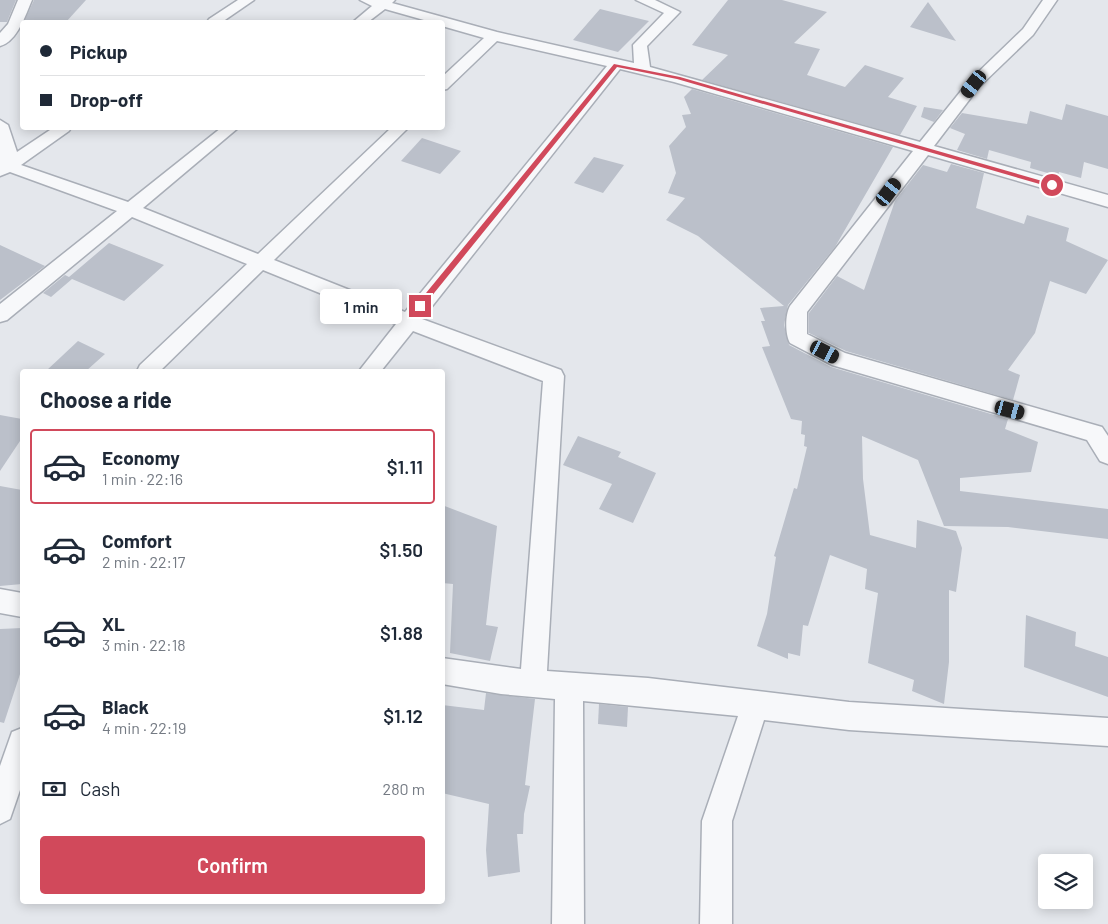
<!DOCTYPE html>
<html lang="en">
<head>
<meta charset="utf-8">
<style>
  body { margin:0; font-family:Barlow,sans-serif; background:#f2f2f3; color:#1f2937; height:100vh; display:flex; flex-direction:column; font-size:19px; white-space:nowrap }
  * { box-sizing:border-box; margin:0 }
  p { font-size:16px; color:#747a83 }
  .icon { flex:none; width:28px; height:28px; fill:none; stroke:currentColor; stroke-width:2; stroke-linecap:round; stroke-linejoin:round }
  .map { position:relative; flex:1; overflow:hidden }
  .panel { position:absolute; left:20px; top:369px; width:425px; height:535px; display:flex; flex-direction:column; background:#fff; border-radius:5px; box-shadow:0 2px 12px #0003 }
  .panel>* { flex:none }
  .top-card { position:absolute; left:20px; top:20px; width:425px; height:110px; border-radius:5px; box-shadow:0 2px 12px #0003; display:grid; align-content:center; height:110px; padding:0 20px; background:#fff }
  .tools { position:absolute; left:1038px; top:854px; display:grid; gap:10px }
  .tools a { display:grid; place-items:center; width:55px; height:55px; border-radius:5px; background:#fff; box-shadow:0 2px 12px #0003; font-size:25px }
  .end { position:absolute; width:22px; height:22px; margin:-11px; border:6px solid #d1495b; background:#fff; box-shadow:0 0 0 2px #fff }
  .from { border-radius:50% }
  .bubble { position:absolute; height:35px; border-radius:5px; background:#fff; box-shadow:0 2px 12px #0003; font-size:16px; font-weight:600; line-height:35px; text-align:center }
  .car { position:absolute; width:15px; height:30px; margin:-15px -8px; border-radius:6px; box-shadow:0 0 4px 1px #0007; background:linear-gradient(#222 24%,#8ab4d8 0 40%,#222 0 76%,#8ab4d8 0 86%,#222 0) }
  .top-card b { display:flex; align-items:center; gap:18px; height:48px; font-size:19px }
  .top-card b+b { border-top:1px solid #e0e1e3 }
  .top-card i { width:12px; height:12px; background:#1f2937 }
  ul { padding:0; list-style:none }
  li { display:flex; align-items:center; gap:15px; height:75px; margin:0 10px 8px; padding:0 10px; border:2px solid transparent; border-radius:5px }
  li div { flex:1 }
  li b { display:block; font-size:19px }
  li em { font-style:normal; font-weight:600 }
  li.on { border-color:#d1495b }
  li>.icon { width:45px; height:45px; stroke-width:1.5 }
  h2 { padding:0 20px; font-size:22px; line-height:60px }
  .pay { display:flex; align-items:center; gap:12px; height:55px; padding:0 20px; font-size:19px }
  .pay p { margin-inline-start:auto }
  .primary-button { display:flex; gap:10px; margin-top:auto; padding:10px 20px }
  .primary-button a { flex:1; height:58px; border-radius:5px; background:#d1495b; color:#fff; font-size:20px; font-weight:600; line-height:58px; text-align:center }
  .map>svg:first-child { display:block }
  .building { fill:#bbc0ca }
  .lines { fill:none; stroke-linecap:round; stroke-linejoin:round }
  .street-casing { stroke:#a9aeb7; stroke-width:3 }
  .street { fill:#f7f8fa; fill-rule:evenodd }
  .route { fill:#d1495b }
</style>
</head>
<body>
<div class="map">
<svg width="1108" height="924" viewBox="0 0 1108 924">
  <rect width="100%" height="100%" fill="#e4e7ec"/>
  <g class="building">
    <path d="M0 0H16L7 22H0Z"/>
    <path d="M34 0H86L66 22H24Z"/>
    <path d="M728 0H782L827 12 794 43 820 49 807 75 845 87 865 65 904 78 888 97 917 106 900 135 702 80 728 55 692 45Z"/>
    <path d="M928 2 956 41 910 27Z"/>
    <path d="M600 9 620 14 649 21 618 52 573 40Z"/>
    <path d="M692 89 893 147 835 247 788 305 784 325 789 345 831 367 1008 419 1005 429 1038 442 1031 472 960 478V491L1108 509V539L1008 527 944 526 918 460 862 436 863 479 870 535 916 548 917 520 956 531 962 548 956 592 949 590V662L944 704 912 691 914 680 868 663 878 593 865 589 867 569 830 555 808 626 803 625 800 656 788 653V659L757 646 767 614 776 557 774 556 794 488 797 489 807 447 804 446 805 435 801 434 802 421 791 419 762 347 770 346 761 321H765L760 308 784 306 698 236 666 220 685 198 668 193 676 173 669 146 686 127 682 115 691 114 684 97Z"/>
    <path d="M1066 104 1108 116V169L1084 162 1081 178 1059 172 1058 176 1030 168 1031 162 989 150 987 159 957 150 965 134 950 128 962 113 1027 124 1030 111 1062 120Z"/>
    <path d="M924 107 943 110 934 122 921 117Z"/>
    <path d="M422 138 461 151 440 174 401 161Z"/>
    <path d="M594 157 624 165 603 193 574 183Z"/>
    <path d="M951 164 984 173 976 208 1024 224 1027 215 1069 228 1066 241 1108 260 1086 294 1050 281 1035 333 1008 370 1020 375 1013 400 846 351 809 333V313L837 276 864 290 895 201 923 165 947 172Z"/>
    <path d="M109 243 164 265 124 301 72 279 51 297 43 293 65 275 69 277Z"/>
    <path d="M0 245 45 266 0 300Z"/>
    <path d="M78 341 105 354 86 371H46Z"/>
    <path d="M0 415 22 419V438L0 471Z"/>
    <path d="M578 436 621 452 618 457 656 473 633 523 599 509 612 484 563 465Z"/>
    <path d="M0 486 22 490V584L0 586Z"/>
    <path d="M442 505 497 526 486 625 498 627 490 661 450 653 453 584 442 583Z"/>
    <path d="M1026 615 1076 632 1075 646 1108 657V697L1024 667Z"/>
    <path d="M22 628V668L4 723 0 722V629Z"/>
    <path d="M486 693 535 699 525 785 530 786 524 814 523 834H517L520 872 488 877 486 850 489 804 442 793V705L484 710Z"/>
    <path d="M599 704 628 707 627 727 598 724Z"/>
  </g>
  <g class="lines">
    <defs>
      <g id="street">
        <path d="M18 0H32C26 14 17 42 0 46V33L8 24Z"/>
        <path d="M238 0H254L222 22H207L209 19Z"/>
        <path d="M360 0H395L392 3 497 32 634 63 633 45 664 13 636 0H655L680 12 647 46 650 67 920 142 969 81 1023 29 1043 0H1057L1033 35 979 87 934 146 1108 195V207L928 155 807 312V334L845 353 1102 427 1108 436V464L1100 461 1087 440 832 365 790 343C785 334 785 315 790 306L913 151 674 82 620 69 422 319 561 370 564 376 547 671 648 678 849 702 1108 718V746L849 730 764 720 732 821V924H700L702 821 738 716 583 701 584 924H552L555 699 501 694 442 684V658L521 669 543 381 413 331 381 371H359L396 324 263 270 160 371H137L140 365 247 264 132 217 7 320 0 322V304L117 211 10 172 0 176V120L8 125 17 152 53 128H71L69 131 21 165 128 202 221 128H238L143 208 258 254 391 128H408L274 260 405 312 607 66 497 41 447 89 442 90V77L484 38 442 26V22H431L385 9 368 22H353L372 6Z"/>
        <path d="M0 589 22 593V617L0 613Z"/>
        <path d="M22 728V784L10 819 0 824V766L12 732Z"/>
      </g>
    </defs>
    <use href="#street" class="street-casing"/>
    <use href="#street" class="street"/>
  </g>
  <path class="route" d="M614 64 680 77 1056 185 1050 187 677 79 617 67 422 308H417V304Z"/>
</svg>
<div class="tools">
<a><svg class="icon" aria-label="layers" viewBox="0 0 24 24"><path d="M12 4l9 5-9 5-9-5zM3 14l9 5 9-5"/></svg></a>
</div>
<i class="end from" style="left:1052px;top:185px"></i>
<i class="end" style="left:420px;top:306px"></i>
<div class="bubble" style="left:320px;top:289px;width:82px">1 min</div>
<i class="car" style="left:974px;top:84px;rotate:218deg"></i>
<i class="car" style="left:889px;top:192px;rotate:37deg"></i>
<i class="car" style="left:825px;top:352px;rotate:117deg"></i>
<i class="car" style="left:1010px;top:410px;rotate:105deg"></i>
<div class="top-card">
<b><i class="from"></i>Pickup</b>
<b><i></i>Drop-off</b>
</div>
<section class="panel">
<h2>Choose a ride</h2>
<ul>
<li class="on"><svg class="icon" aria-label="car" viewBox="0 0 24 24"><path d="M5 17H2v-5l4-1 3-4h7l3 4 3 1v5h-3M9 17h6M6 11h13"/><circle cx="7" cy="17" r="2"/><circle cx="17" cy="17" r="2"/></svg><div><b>Economy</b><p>1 min · 22:16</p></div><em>$1.11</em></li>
<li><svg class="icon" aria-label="car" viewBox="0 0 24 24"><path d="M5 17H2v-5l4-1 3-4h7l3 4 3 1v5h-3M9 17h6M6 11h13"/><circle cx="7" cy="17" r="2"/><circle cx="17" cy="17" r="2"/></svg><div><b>Comfort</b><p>2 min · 22:17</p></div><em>$1.50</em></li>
<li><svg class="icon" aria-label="car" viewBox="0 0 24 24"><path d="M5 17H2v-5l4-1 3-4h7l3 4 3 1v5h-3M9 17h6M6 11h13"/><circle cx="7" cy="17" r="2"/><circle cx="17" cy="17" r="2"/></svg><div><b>XL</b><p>3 min · 22:18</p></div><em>$1.88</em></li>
<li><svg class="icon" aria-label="car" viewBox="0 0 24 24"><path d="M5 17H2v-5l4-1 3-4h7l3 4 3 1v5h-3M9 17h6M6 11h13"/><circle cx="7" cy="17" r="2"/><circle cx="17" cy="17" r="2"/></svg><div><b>Black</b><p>4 min · 22:19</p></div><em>$1.12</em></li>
</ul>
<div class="pay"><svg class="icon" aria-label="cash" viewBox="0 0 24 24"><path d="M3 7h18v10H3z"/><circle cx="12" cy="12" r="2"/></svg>Cash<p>280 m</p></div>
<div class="primary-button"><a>Confirm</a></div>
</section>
</div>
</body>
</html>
